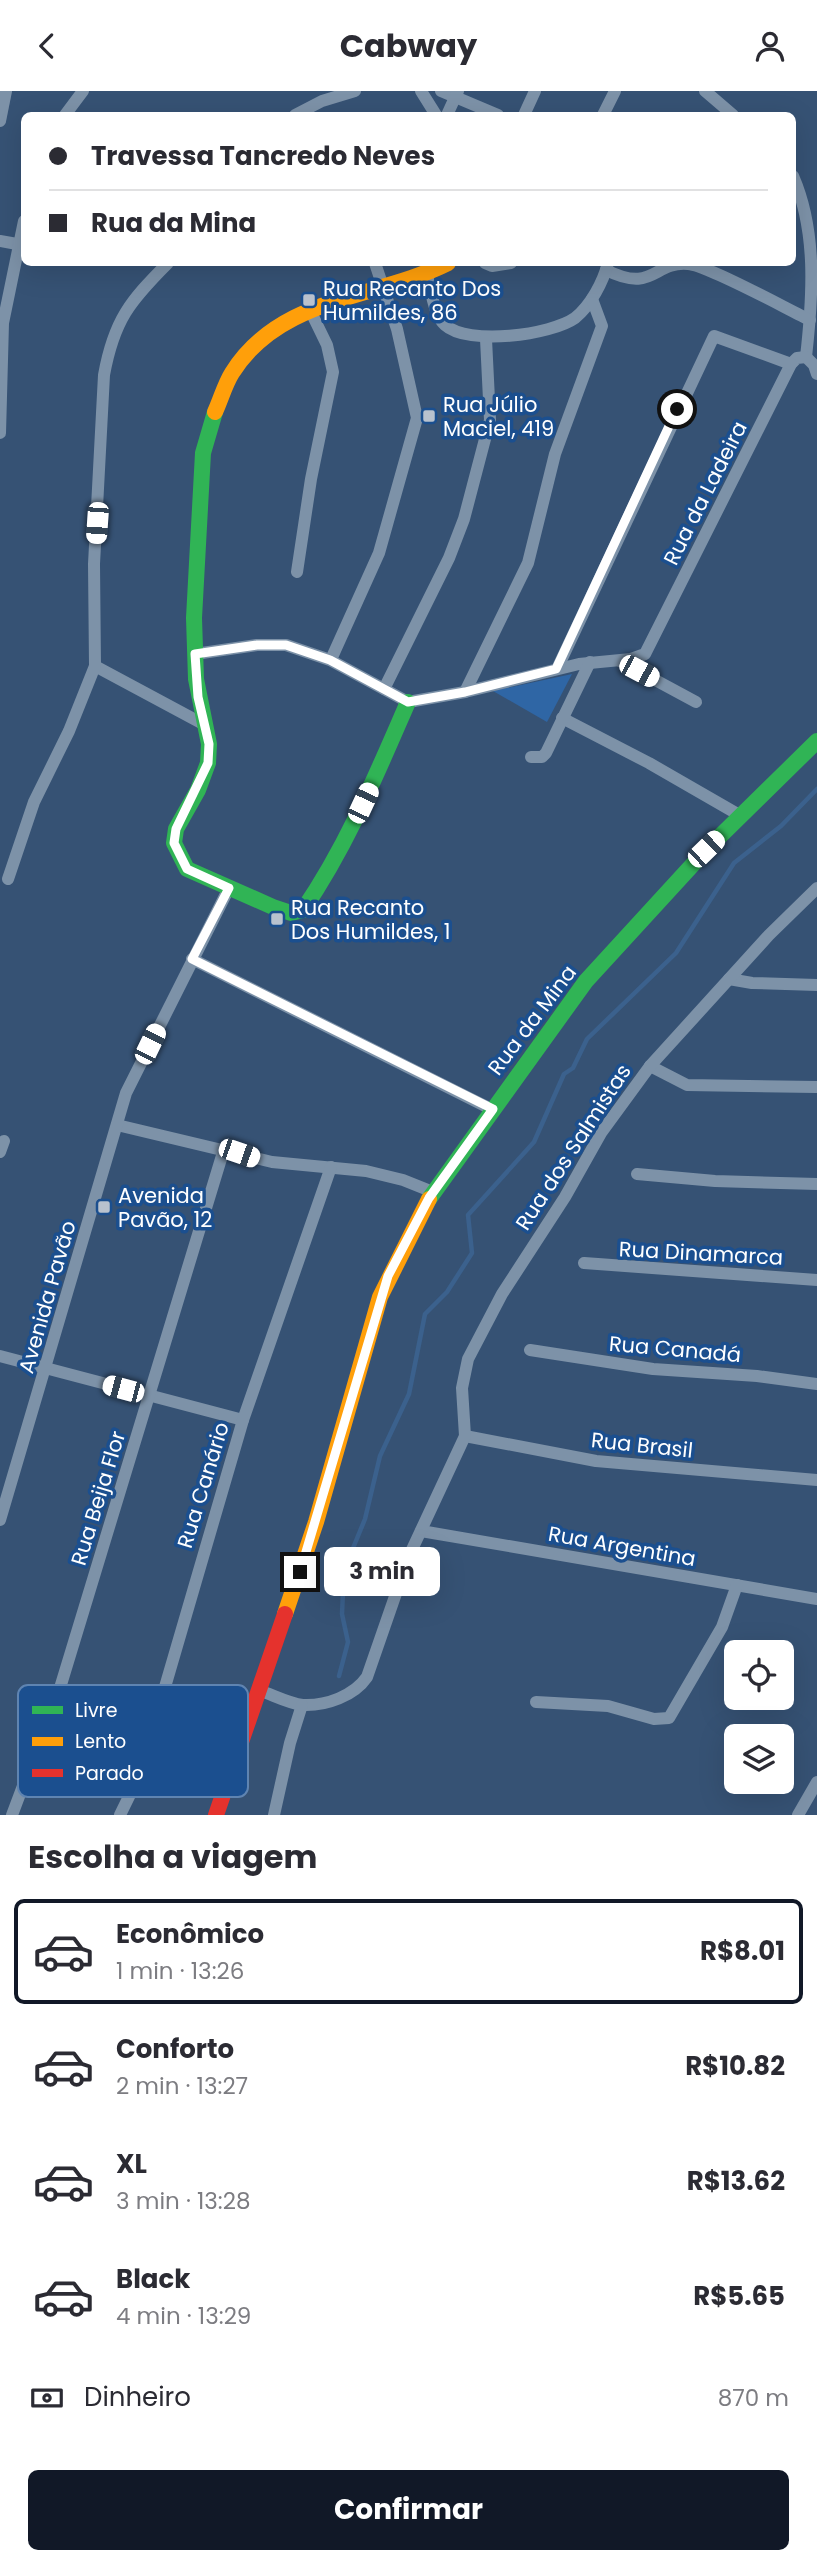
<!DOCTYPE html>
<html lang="pt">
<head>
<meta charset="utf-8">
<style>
  body { margin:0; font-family:Poppins,sans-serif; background:#f2f2f3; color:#2b2b33; height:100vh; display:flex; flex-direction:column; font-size:26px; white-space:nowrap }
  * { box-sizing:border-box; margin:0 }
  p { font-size:23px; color:#7c7c81 }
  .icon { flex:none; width:38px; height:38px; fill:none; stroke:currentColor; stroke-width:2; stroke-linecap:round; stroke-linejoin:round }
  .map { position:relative; height:1724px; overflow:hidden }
  .side { display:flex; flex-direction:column; background:#fff; flex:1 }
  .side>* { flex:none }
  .hud { position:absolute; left:21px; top:21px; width:775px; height:154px; border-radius:10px; box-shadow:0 7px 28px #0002; display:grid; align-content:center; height:154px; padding:0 28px; background:#fff }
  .controls { position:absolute; left:724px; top:1549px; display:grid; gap:14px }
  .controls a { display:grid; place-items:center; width:70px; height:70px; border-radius:10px; background:#fff; box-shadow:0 7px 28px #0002; font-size:35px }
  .end { position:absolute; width:32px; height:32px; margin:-16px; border:9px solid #fff; background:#111; box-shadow:0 0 0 4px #111 }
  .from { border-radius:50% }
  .bubble { position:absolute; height:49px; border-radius:10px; background:#fff; box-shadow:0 7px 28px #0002; font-size:23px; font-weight:700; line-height:49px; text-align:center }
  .car { position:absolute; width:21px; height:42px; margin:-21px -10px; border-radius:9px; box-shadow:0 0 5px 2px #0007; background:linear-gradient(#fff 24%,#345 0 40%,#fff 0 76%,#345 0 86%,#fff 0) }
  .hud b { display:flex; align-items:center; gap:24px; height:66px; font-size:26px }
  .hud b+b { border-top:2px solid #e1e1e2 }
  .hud i { width:18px; height:18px; background:#2b2b33 }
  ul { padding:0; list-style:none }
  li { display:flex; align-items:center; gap:21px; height:105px; margin:0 14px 10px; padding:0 14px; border:4px solid transparent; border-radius:10px }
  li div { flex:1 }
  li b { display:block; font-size:26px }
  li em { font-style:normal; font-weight:700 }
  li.active { border-color:#111827 }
  li>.icon { width:63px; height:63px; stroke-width:1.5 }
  h2 { padding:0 28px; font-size:32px; line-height:84px }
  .pay { display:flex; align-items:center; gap:18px; height:77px; padding:0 28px; font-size:26px }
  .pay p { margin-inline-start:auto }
  .action { display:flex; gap:14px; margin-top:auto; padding:14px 28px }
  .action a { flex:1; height:80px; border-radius:10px; background:#111827; color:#fff; font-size:28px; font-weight:700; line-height:80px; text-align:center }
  header { display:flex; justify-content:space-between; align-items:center; height:91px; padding:0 28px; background:#fff; font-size:32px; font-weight:700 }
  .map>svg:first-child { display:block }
  .green { fill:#2f66a5 }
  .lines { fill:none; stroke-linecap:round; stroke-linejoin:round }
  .stream { stroke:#3b618d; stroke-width:4.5 }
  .street { stroke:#7d92a8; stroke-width:12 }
  .fast { stroke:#30b455; stroke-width:16 }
  .slow { stroke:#ff9f0a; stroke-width:16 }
  .jam { stroke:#e5322d; stroke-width:16 }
  .route { stroke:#fff; stroke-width:9 }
  .poi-dot { fill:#b9c2ce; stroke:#1b4f8f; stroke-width:2.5 }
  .labels { text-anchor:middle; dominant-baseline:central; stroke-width:7; stroke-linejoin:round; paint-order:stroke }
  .poi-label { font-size:21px; fill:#fff; stroke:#1b4f8f; text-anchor:start }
  .street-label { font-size:21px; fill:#fff; stroke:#1b4f8f }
  .key { fill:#1b4f8f; stroke:#5f84b1; stroke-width:2 }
  .key-label { font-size:19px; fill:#fff }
</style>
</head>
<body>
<header><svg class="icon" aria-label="back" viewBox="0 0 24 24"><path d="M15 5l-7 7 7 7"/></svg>Cabway<svg class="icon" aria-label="person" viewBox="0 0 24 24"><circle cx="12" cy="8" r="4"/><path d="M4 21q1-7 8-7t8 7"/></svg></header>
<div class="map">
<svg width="817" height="1724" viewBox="0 0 817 1724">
  <rect width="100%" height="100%" fill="#365274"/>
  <path class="green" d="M572 583 547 631 493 600Z"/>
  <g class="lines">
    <path class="stream" d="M339 1585 348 1551 342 1523 344 1479 365 1428 380 1365 409 1303 425 1223 447 1201 472 1162 468 1124 534 1051 564 983 573 977 587 948 676 862 734 772 781 735 817 698"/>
    <g class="street">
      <path d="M421 0 436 24"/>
      <path d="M441 0 498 24"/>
      <path d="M705 0 733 24"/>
      <path d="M65 24 83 0"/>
      <path d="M295 24 322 10 355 0"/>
      <path d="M447 24 458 0"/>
      <path d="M524 24 535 0"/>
      <path d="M603 24 615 0"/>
      <path d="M0 30 6 0"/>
      <path d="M793 85C817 140 813 204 806 266"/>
      <path d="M0 150 17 153"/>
      <path d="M485 172 492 175 511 172"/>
      <path d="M606 179C654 203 653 170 688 173 707 174 787 218 810 229"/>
      <path d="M427 184C431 198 434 225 445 234 468 255 551 244 575 227 591 214 603 191 608 172"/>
      <path d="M806 266 814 274 817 283"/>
      <path d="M0 342 3 232 24 130"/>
      <path d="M297 481 311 388 333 281 327 254 309 217"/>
      <path d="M195 563 257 554H286L330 569 408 611 465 601 579 573 631 568 645 563 791 273 797 267 806 266"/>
      <path d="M333 564 379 462 417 327 397 238 375 172"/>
      <path d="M620 570 696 611"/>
      <path d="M95 575 205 634"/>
      <path d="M557 578 714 245 791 273"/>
      <path d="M384 598 449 467 464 428 490 329 486 248"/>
      <path d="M465 601 528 472 555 363 602 235 592 208"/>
      <path d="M562 627 649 672 741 725"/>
      <path d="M531 666H542L546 662 590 571"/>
      <path d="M8 788 34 711 69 640 95 575 94 473 104 284C114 229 130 210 168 172"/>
      <path d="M192 868 493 1019"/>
      <path d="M729 888 752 892 817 894"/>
      <path d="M650 975 687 994 817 996"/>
      <path d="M117 1034 272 1071 366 1080 403 1089 433 1101"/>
      <path d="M0 1061 4 1050"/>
      <path d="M637 1083 715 1090 817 1093"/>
      <path d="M584 1172 817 1189"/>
      <path d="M530 1259 653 1278 757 1285 817 1293"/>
      <path d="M0 1265 243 1329"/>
      <path d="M465 1345 596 1370 817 1389"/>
      <path d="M0 1429 126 1002 229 797"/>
      <path d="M421 1440 817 1508"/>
      <path d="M261 1600C273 1604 290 1613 303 1614 326 1615 354 1605 367 1586L409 1465 465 1345 462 1297 468 1268 502 1203 565 1106 601 1042 650 975 769 844 817 797"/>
      <path d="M536 1611 608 1615 654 1628 669 1627 722 1536 737 1494"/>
      <path d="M12 1724 60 1597 224 1058"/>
      <path d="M120 1724 139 1685 243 1329 331 1076"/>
      <path d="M274 1724 290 1652 302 1614"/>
      <path d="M798 1724 817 1691"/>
    </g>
    <g class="fast">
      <path d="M215 321 203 362 194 527 196 588 209 653 208 672 198 699 176 738 174 752 187 778 273 816 291 822 303 819C347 755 377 682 408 611"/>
      <path d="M429 1108 586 890 707 758 817 650"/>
    </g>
    <g class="slow">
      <path d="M215 321C221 308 225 293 232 282 280 205 376 208 448 172"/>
      <path d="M285 1523 316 1431 380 1206 429 1108"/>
    </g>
    <path class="jam" d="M216 1724 285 1523"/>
  </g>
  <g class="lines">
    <path class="route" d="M300 1481 388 1185 429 1107 493 1018 192 868 229 797 187 778 174 752 176 738 208 672 209 653 198 606 195 563 257 554H286L330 569 408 611 465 601 556 578 677 318"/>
  </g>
  <g class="poi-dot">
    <rect x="302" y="202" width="14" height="14" rx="3.5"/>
    <rect x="422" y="318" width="14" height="14" rx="3.5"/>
    <rect x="270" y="821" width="14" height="14" rx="3.5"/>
    <rect x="97" y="1109" width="14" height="14" rx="3.5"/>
  </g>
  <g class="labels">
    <g class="poi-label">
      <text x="323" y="197">Rua Recanto Dos<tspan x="323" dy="24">Humildes, 86</tspan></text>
      <text x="443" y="313">Rua Júlio<tspan x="443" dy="24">Maciel, 419</tspan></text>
      <text x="291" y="816">Rua Recanto<tspan x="291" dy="24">Dos Humildes, 1</tspan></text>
      <text x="118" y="1104">Avenida<tspan x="118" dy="24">Pavão, 12</tspan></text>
    </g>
    <g class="street-label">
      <text transform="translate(705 402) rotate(-63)">Rua da Ladeira</text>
      <text transform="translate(532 929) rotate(-53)">Rua da Mina</text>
      <text transform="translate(573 1056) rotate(-57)">Rua dos Salmistas</text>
      <text transform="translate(701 1162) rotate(3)">Rua Dinamarca</text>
      <text transform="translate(47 1206) rotate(-74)">Avenida Pavão</text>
      <text transform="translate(675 1258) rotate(5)">Rua Canadá</text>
      <text transform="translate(642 1354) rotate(6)">Rua Brasil</text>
      <text transform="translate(203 1394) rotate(-73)">Rua Canário</text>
      <text transform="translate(98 1407) rotate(-73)">Rua Beija Flor</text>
      <text transform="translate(622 1455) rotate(10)">Rua Argentina</text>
    </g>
  </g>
  <rect x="18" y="1594" width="230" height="112" rx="10" class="key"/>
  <rect x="32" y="1615" width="31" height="8" fill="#30b455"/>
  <rect x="32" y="1646" width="31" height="9" fill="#ff9f0a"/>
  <rect x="32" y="1678" width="31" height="8" fill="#e5322d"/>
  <g class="key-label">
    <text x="75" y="1626">Livre</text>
    <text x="75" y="1657">Lento</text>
    <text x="75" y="1689">Parado</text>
  </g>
</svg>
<div class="controls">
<a><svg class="icon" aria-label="locate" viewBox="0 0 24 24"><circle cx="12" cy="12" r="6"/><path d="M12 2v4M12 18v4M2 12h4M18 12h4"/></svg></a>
<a><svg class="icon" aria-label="layers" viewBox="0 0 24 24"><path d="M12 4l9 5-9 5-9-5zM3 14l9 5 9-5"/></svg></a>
</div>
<i class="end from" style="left:677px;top:318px"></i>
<i class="end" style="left:300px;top:1481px"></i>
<div class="bubble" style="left:324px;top:1456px;width:116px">3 min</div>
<i class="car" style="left:97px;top:432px;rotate:184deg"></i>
<i class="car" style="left:639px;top:580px;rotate:118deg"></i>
<i class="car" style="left:363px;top:712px;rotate:25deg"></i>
<i class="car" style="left:706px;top:758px;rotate:46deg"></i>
<i class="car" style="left:150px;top:953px;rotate:26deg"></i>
<i class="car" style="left:239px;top:1062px;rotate:109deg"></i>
<i class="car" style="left:123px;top:1298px;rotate:285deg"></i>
<div class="hud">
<b><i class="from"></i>Travessa Tancredo Neves</b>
<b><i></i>Rua da Mina</b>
</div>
</div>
<section class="side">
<h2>Escolha a viagem</h2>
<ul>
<li class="active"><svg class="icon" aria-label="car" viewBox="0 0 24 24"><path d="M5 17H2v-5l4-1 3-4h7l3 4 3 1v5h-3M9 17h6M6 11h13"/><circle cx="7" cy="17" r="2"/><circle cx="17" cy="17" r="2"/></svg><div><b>Econômico</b><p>1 min · 13:26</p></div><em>R$8.01</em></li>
<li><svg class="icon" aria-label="car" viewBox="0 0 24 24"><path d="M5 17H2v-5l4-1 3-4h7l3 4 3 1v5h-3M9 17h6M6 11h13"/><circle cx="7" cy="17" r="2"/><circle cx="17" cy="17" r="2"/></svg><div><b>Conforto</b><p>2 min · 13:27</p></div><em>R$10.82</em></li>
<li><svg class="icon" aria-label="car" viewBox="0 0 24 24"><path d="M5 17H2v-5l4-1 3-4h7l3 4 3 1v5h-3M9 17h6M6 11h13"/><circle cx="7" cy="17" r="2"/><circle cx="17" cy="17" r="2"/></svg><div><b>XL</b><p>3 min · 13:28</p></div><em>R$13.62</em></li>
<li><svg class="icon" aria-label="car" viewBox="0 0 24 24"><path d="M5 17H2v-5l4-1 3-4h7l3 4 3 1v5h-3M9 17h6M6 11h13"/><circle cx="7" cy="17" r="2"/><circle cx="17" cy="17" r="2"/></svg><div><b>Black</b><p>4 min · 13:29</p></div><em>R$5.65</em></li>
</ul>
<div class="pay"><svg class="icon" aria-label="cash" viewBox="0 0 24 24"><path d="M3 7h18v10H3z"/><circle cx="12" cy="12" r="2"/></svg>Dinheiro<p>870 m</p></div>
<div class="action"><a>Confirmar</a></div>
</section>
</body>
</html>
